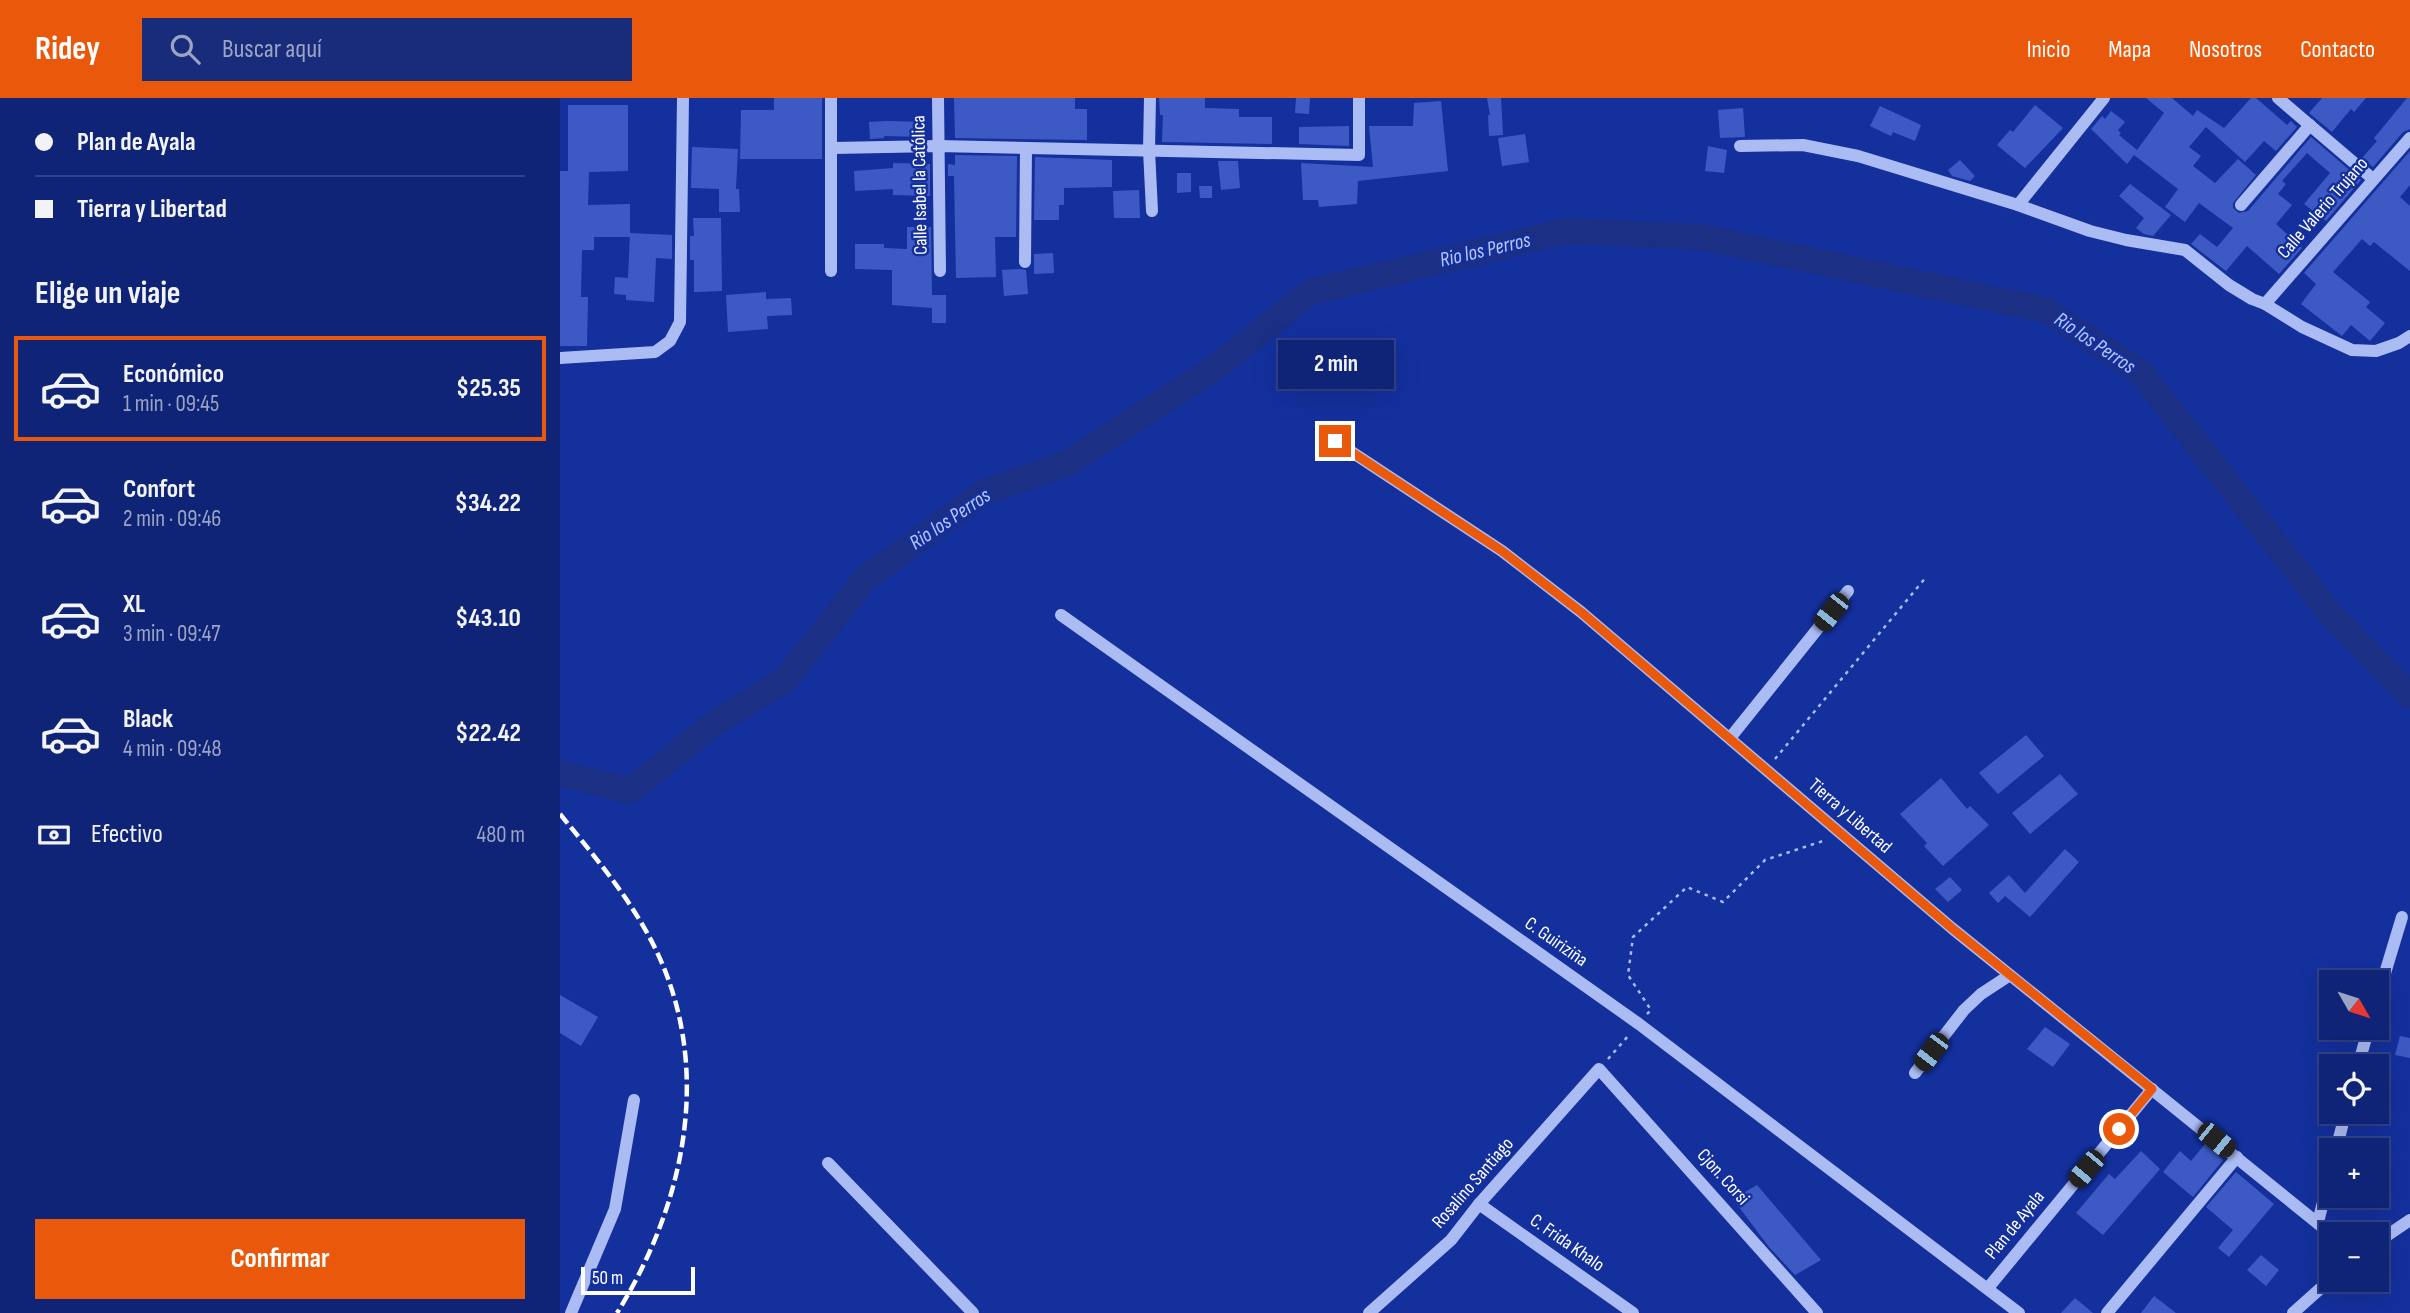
<!DOCTYPE html>
<html lang="es">
<head>
<meta charset="utf-8">
<style>
  body { margin:0; font-family:"Sofia Sans Condensed",sans-serif; background:#182c7b; color:#f1f3f6; height:100vh; display:flex; flex-direction:column; font-size:26px; white-space:nowrap }
  * { box-sizing:border-box; margin:0 }
  p { font-size:23px; color:#9ba4c5 }
  .icon { flex:none; width:38px; height:38px; fill:none; stroke:currentColor; stroke-width:2; stroke-linecap:round; stroke-linejoin:round }
  .map { position:relative; flex:1; overflow:hidden }
  .details { display:flex; flex-direction:column; background:#0f2476; width:560px }
  .details>* { flex:none }
  .guide { display:grid; align-content:center; height:154px; padding:0 35px; background:#0f2476 }
  .needle { width:46px; rotate:129deg }
  .controls { position:absolute; left:1759px; top:872px; display:grid; gap:14px }
  .controls a { display:grid; place-items:center; width:70px; height:70px; border-radius:0px; background:#0f2476; box-shadow:0 7px 28px #0002,0 0 0 2px #2f4188; font-size:35px }
  .scale { position:absolute; left:21px; bottom:18px; width:114px; box-sizing:border-box; padding-left:7px; border:4px solid #fff; border-top:0; font-size:19px; line-height:24px; white-space:nowrap; color:#fff; -webkit-text-stroke:5px #14309d; paint-order:stroke }
  .end { position:absolute; width:32px; height:32px; margin:-16px; border:9px solid #ea580c; background:#fff; box-shadow:0 0 0 4px #fff }
  .from { border-radius:50% }
  .bubble { position:absolute; height:49px; border-radius:0px; background:#0f2476; box-shadow:0 7px 28px #0002,0 0 0 2px #2f4188; font-size:23px; font-weight:700; line-height:49px; text-align:center }
  .car { position:absolute; width:21px; height:42px; margin:-21px -10px; border-radius:9px; box-shadow:0 0 5px 2px #0007; background:linear-gradient(#222 24%,#8ab4d8 0 40%,#222 0 76%,#8ab4d8 0 86%,#222 0) }
  .guide b { display:flex; align-items:center; gap:24px; height:66px; font-size:26px }
  .guide b+b { border-top:2px solid #2f4188 }
  .guide i { width:18px; height:18px; background:#f1f3f6 }
  ul { padding:0; list-style:none }
  li { display:flex; align-items:center; gap:21px; height:105px; margin:0 14px 10px; padding:0 21px; border:4px solid transparent; border-radius:0px }
  li div { flex:1 }
  li b { display:block; font-size:26px }
  li em { font-style:normal; font-weight:700 }
  li.on { border-color:#ea580c }
  li>.icon { width:63px; height:63px; stroke-width:1.5 }
  h2 { padding:0 35px; font-size:32px; line-height:84px }
  .pay { display:flex; align-items:center; gap:18px; height:77px; padding:0 35px; font-size:26px }
  .pay p { margin-inline-start:auto }
  .button { display:flex; gap:14px; margin-top:auto; padding:14px 35px }
  .button a { flex:1; height:80px; border-radius:0px; background:#ea580c; color:#fff; font-size:28px; font-weight:700; line-height:80px; text-align:center }
  header { display:flex; align-items:center; gap:42px; box-sizing:border-box; height:98px; padding:0 35px; background:#ea580c; color:#fff }
  header strong { font-size:33px }
  nav { display:flex; gap:38px; margin-inline-start:auto; font-size:24px }
  .search { width:490px; height:63px; background:#182c7b; display:flex; align-items:center; gap:18px; box-sizing:border-box; padding:0 24px; border-radius:0px; color:#9ba4c5; font-size:26px }
  main { display:flex; flex:1; min-height:0 }
  .map>svg:first-child { display:block }
  .lines { fill:none; stroke-linecap:round; stroke-linejoin:round }
  .river { stroke:#1b2f84; stroke-width:26 }
  .building { fill:#3d5ac4 }
  .path { stroke:#abbbf4; stroke-width:2.5; stroke-dasharray:3.5 5; stroke-linecap:butt }
  .minor { stroke:#abbbf4; stroke-width:12 }
  .rail { stroke:#fff; stroke-width:4.5; stroke-dasharray:12 5; stroke-linecap:butt }
  .route { stroke:#ea580c; stroke-width:9 }
  .labels { text-anchor:middle; dominant-baseline:central; stroke-width:5; stroke-linejoin:round; paint-order:stroke }
  .street-label { font-size:19px; fill:#fff; stroke:#14309d }
  .water-label { font-size:21px; font-style:italic; fill:#b8c6fa; stroke:#14309d }
</style>
</head>
<body>
<header>
<strong>Ridey</strong>
<div class="search"><svg class="icon" aria-label="search" viewBox="0 0 24 24"><circle cx="10" cy="10" r="6"/><path d="M15 15l6 6"/></svg>Buscar aquí</div>
<nav><a>Inicio</a><a>Mapa</a><a>Nosotros</a><a>Contacto</a></nav>
</header>
<main>
<section class="details">
<div class="guide">
<b><i class="from"></i>Plan de Ayala</b>
<b><i></i>Tierra y Libertad</b>
</div>
<h2>Elige un viaje</h2>
<ul>
<li class="on"><svg class="icon" aria-label="car" viewBox="0 0 24 24"><path d="M5 17H2v-5l4-1 3-4h7l3 4 3 1v5h-3M9 17h6M6 11h13"/><circle cx="7" cy="17" r="2"/><circle cx="17" cy="17" r="2"/></svg><div><b>Económico</b><p>1 min · 09:45</p></div><em>$25.35</em></li>
<li><svg class="icon" aria-label="car" viewBox="0 0 24 24"><path d="M5 17H2v-5l4-1 3-4h7l3 4 3 1v5h-3M9 17h6M6 11h13"/><circle cx="7" cy="17" r="2"/><circle cx="17" cy="17" r="2"/></svg><div><b>Confort</b><p>2 min · 09:46</p></div><em>$34.22</em></li>
<li><svg class="icon" aria-label="car" viewBox="0 0 24 24"><path d="M5 17H2v-5l4-1 3-4h7l3 4 3 1v5h-3M9 17h6M6 11h13"/><circle cx="7" cy="17" r="2"/><circle cx="17" cy="17" r="2"/></svg><div><b>XL</b><p>3 min · 09:47</p></div><em>$43.10</em></li>
<li><svg class="icon" aria-label="car" viewBox="0 0 24 24"><path d="M5 17H2v-5l4-1 3-4h7l3 4 3 1v5h-3M9 17h6M6 11h13"/><circle cx="7" cy="17" r="2"/><circle cx="17" cy="17" r="2"/></svg><div><b>Black</b><p>4 min · 09:48</p></div><em>$22.42</em></li>
</ul>
<div class="pay"><svg class="icon" aria-label="cash" viewBox="0 0 24 24"><path d="M3 7h18v10H3z"/><circle cx="12" cy="12" r="2"/></svg>Efectivo<p>480 m</p></div>
<div class="button"><a>Confirmar</a></div>
</section>
<div class="map">
<svg width="1850" height="1215" viewBox="0 0 1850 1215">
  <rect width="100%" height="100%" fill="#14309d"/>
  <g class="lines">
    <path class="river" d="M0 675 70 693 153 626 225 582 306 480 425 394 506 366 655 270 750 194 1006 133 1141 139 1486 212 1581 275 1770 515 1850 598"/>
  </g>
  <g class="building">
    <path d="M214 0H262V61H180L181 12H214Z"/>
    <path d="M394 0H515V11H527V42L395 40Z"/>
    <path d="M599 0H645V10L679 11V19H712V46L602 44 603 17H600Z"/>
    <path d="M736 0H750L749 16 735 15Z"/>
    <path d="M927 0H941L943 37 929 38 928 17H930Z"/>
    <path d="M1586 0H1612L1633 18 1637 12 1664 30 1691 0H1696L1727 27 1731 23 1737 29 1716 53 1704 43 1685 64 1646 29 1629 49 1641 58 1633 68 1655 85 1678 61 1696 77 1673 105V110L1679 115 1688 113 1751 39 1801 82 1766 123 1744 106 1770 75 1747 55 1722 83 1726 86 1718 96 1732 107 1716 126 1742 150 1719 176 1687 148 1666 173 1631 146 1640 136 1657 149 1673 130 1639 105 1625 124 1605 109 1618 91 1574 57 1567 66 1531 31 1542 18 1545 21 1551 13 1565 24 1558 32 1561 35 1559 37 1577 52 1604 15Z"/>
    <path d="M1762 0H1806L1794 14 1791 11 1772 34 1749 15Z"/>
    <path d="M1847 0H1850V31L1843 34 1813 69 1802 60 1817 43 1814 40Z"/>
    <path d="M881 3 888 73 798 83 797 106 759 109 758 102H743L741 65 813 69 809 28H853L854 5Z"/>
    <path d="M8 7H68V73L29 74 28 107 70 106V139H34V152H22L21 199H28L27 248H0V73H8Z"/>
    <path d="M1475 7 1503 30 1465 70 1437 47 1450 32 1453 34Z"/>
    <path d="M1320 8 1361 27 1355 43 1333 34 1331 38 1310 28Z"/>
    <path d="M1183 10 1185 39 1160 40 1158 12Z"/>
    <path d="M327 23 364 24 363 39 324 38V40L310 41 309 24Z"/>
    <path d="M789 28V48L739 46V29Z"/>
    <path d="M965 36 969 64 942 68 938 40Z"/>
    <path d="M1148 48 1167 52 1164 75 1145 73Z"/>
    <path d="M132 49 178 51 176 91H179L180 114H159V91L131 90Z"/>
    <path d="M1850 53V87L1840 99 1850 108V173L1814 144 1810 148 1802 141 1773 174 1810 204 1806 209 1825 225 1810 243 1791 227 1782 238 1741 206 1756 186 1744 175Z"/>
    <path d="M395 57 457 58 456 139H435L436 179 396 180 394 78H388V66L395 67Z"/>
    <path d="M475 59 552 62V89L504 90V107H499V122H474Z"/>
    <path d="M1400 62 1415 78 1410 83 1392 78 1388 72Z"/>
    <path d="M658 63H678L680 90 661 92Z"/>
    <path d="M333 65 370 66V98L333 97V91L295 93 294 73 333 70Z"/>
    <path d="M617 75H631V94L617 95Z"/>
    <path d="M1570 86 1611 117 1593 138 1584 136 1576 130 1584 120 1559 98Z"/>
    <path d="M639 88H652V100H640Z"/>
    <path d="M579 92 580 120H554L553 93Z"/>
    <path d="M133 120H161L162 193 134 194V162H130V138H134Z"/>
    <path d="M347 129H371L372 197H386V225H372V210L332 207V172L295 171V146H324V150L347 151Z"/>
    <path d="M70 135 112 137V161L96 160 94 204 66 202V197L54 196 55 179 68 180Z"/>
    <path d="M493 155 494 175 474 176V156Z"/>
    <path d="M460 171 466 172 468 196 444 198 442 172Z"/>
    <path d="M206 194V201L231 200 232 217 207 218 208 231 168 234 166 197Z"/>
    <path d="M1466 637 1484 658 1438 696 1419 675Z"/>
    <path d="M1500 676 1518 696 1470 736 1452 715Z"/>
    <path d="M1381 680 1407 711 1410 708 1429 727 1383 768 1364 748 1367 745 1340 716Z"/>
    <path d="M1505 751 1519 764 1470 819 1445 798 1438 805 1429 795 1449 777 1465 795Z"/>
    <path d="M1390 779 1402 792 1388 804 1375 791Z"/>
    <path d="M0 897 38 919 21 948 0 935Z"/>
    <path d="M1485 929 1510 946 1493 969 1467 951Z"/>
    <path d="M1840 938 1850 940V960L1835 957Z"/>
    <path d="M1645 1046 1663 1062 1633 1099 1603 1074 1620 1053 1631 1063Z"/>
    <path d="M1581 1053 1600 1071 1543 1137 1516 1115 1549 1076 1555 1081Z"/>
    <path d="M1676 1074 1714 1106 1669 1159 1658 1150 1673 1132 1646 1109Z"/>
    <path d="M1197 1087 1261 1162 1235 1177 1209 1149 1173 1101Z"/>
    <path d="M1701 1157 1719 1172 1706 1188 1687 1172Z"/>
    <path d="M1594 1198 1616 1215H1581Z"/>
    <path d="M1515 1200 1533 1215H1501Z"/>
  </g>
  <g class="lines">
    <g class="path">
      <path d="M1215 661 1367 478"/>
      <path d="M1087 916 1091 912 1068 877 1073 839 1127 789 1163 804 1205 762 1266 742"/>
      <path d="M1048 961 1069 937"/>
    </g>
    <g class="minor">
      <path d="M378 0 380 173"/>
      <path d="M590 0 589 52 592 113"/>
      <path d="M1718 0 1813 81"/>
      <path d="M1180 48 1243 47 1298 58 1458 107 1530 133 1566 142 1625 152 1669 187 1692 201 1705 206 1742 229 1792 252 1816 253 1839 245 1850 238"/>
      <path d="M273 50 378 48 799 57V0"/>
      <path d="M1458 107 1544 0"/>
      <path d="M1681 107 1750 27"/>
      <path d="M465 164 466 50"/>
      <path d="M271 173V0"/>
      <path d="M1705 206 1850 40"/>
      <path d="M0 260 95 254 110 243 120 224 123 0"/>
      <path d="M775 343 942 453 1021 514 1393 831 1771 1136"/>
      <path d="M501 517 1079 926 1459 1215"/>
      <path d="M1170 640 1288 493"/>
      <path d="M1816 905 1842 819"/>
      <path d="M1798 968 1809 929"/>
      <path d="M1355 975 1404 912 1421 896 1450 877"/>
      <path d="M1776 1052 1786 1013"/>
      <path d="M268 1065 413 1215"/>
      <path d="M919 1106 1073 1215"/>
      <path d="M1758 1124 1771 1073"/>
      <path d="M1816 1145 1850 1122"/>
      <path d="M1428 1190 1592 991"/>
      <path d="M11 1215 55 1111 74 1002"/>
      <path d="M809 1215 891 1142 919 1106 1039 971 1257 1215"/>
      <path d="M1547 1215 1677 1059"/>
      <path d="M1733 1215 1771 1181"/>
    </g>
    <path class="rail" d="M0 716C35 759 71 801 95 850 154 970 125 1106 57 1215"/>
  </g>
  <g class="lines">
    <path class="route" d="M775 343 942 453 1021 514 1393 831 1592 991 1559 1031"/>
  </g>
  <g class="labels">
    <g class="street-label">
      <text transform="translate(360 87) rotate(-91)">Calle Isabel la Católica</text>
      <text transform="translate(1763 110) rotate(-49)">Calle Valerio Trujano</text>
      <text transform="translate(1290 718) rotate(41)">Tierra y Libertad</text>
      <text transform="translate(996 844) rotate(35)">C. Guiriziña</text>
      <text transform="translate(1163 1079) rotate(48)">Cjon. Corsi</text>
      <text transform="translate(913 1085) rotate(-49)">Rosalino Santiago</text>
      <text transform="translate(1455 1127) rotate(-51)">Plan de Ayala</text>
      <text transform="translate(1007 1145) rotate(35)">C. Frida Khalo</text>
    </g>
    <g class="water-label">
      <text transform="translate(925 152) rotate(-13)">Rio los Perros</text>
      <text transform="translate(1535 245) rotate(34)">Rio los Perros</text>
      <text transform="translate(390 421) rotate(-34)">Rio los Perros</text>
    </g>
  </g>
</svg>
<div class="controls">
<a><svg class="needle" viewBox="-14 -14 28 28"><path d="M0-13l5 13h-10z" fill="#e53935"/><path d="M0 13l5-13h-10z" fill="#9ba4c5"/></svg></a>
<a><svg class="icon" aria-label="locate" viewBox="0 0 24 24"><circle cx="12" cy="12" r="6"/><path d="M12 2v4M12 18v4M2 12h4M18 12h4"/></svg></a>
<a>+</a>
<a>−</a>
</div>
<div class="scale">50 m</div>
<i class="end from" style="left:1559px;top:1031px"></i>
<i class="end" style="left:775px;top:343px"></i>
<div class="bubble" style="left:718px;top:242px;width:116px">2 min</div>
<i class="car" style="left:1271px;top:514px;rotate:218deg"></i>
<i class="car" style="left:1371px;top:954px;rotate:217deg"></i>
<i class="car" style="left:1656px;top:1042px;rotate:129deg"></i>
<i class="car" style="left:1526px;top:1071px;rotate:220deg"></i>
</div>
</main>
</body>
</html>
